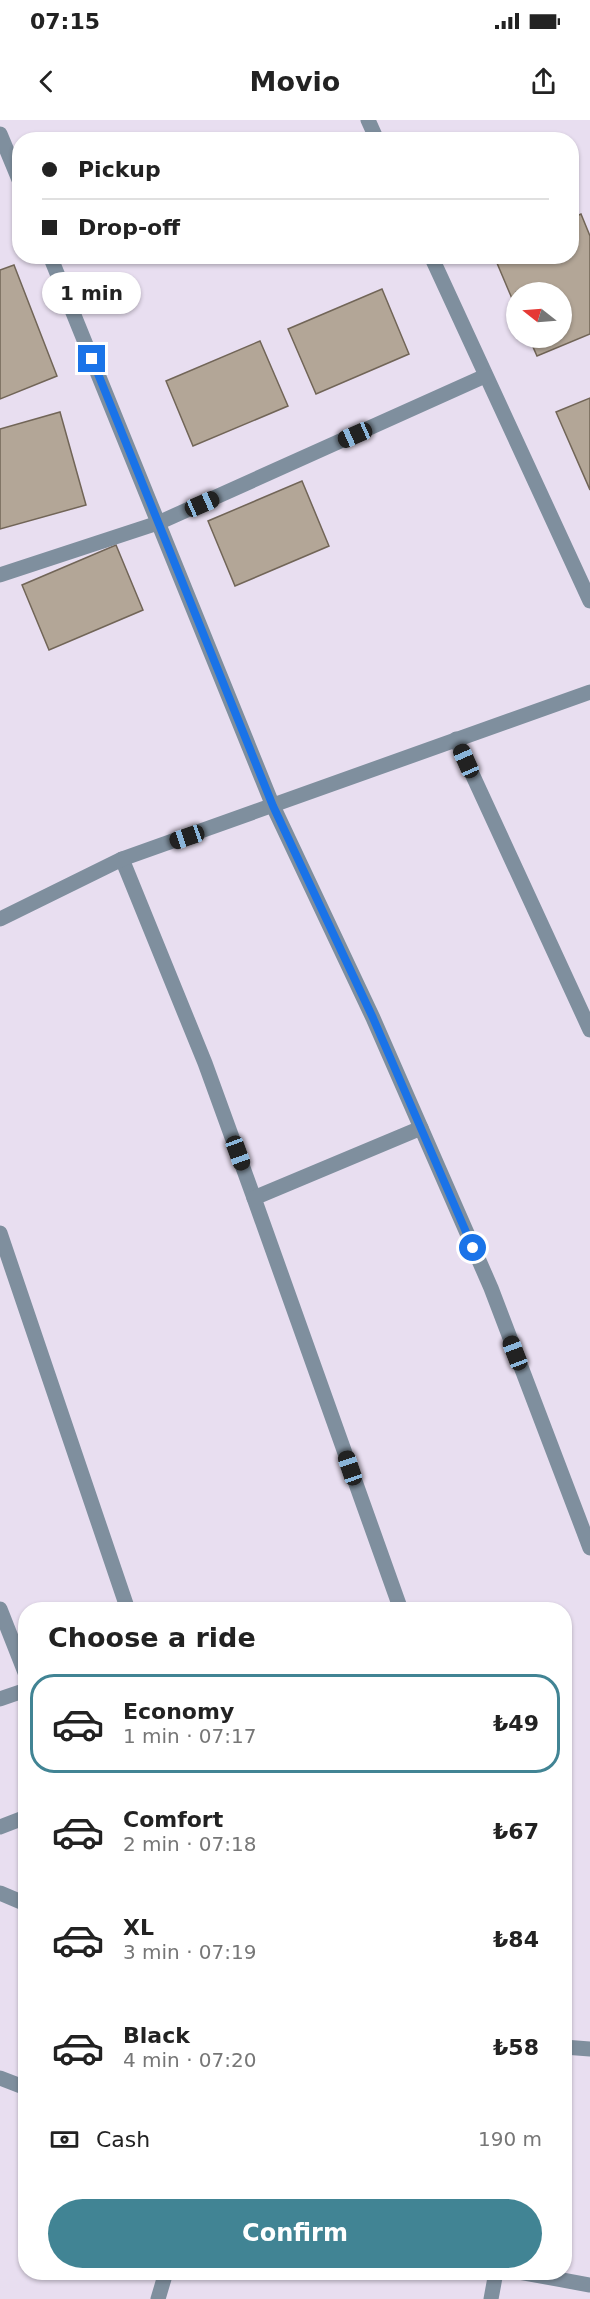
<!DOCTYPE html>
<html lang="en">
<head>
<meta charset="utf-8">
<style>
  body { margin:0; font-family:"DejaVu Sans",sans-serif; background:#f2f2f2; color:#222; height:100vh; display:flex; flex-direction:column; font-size:22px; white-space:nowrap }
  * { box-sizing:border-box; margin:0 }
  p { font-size:20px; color:#767676 }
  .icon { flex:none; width:33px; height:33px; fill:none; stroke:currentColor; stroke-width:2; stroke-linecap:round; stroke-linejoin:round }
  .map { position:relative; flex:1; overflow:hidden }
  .drawer { position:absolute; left:18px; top:1482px; width:554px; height:678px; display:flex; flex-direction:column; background:#fff; border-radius:24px; box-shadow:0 2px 4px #0004 }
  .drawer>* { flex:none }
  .banner { position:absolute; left:12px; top:12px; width:567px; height:132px; border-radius:24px; box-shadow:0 2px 4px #0004; display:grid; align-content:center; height:132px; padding:0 30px; background:#fff }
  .needle { width:39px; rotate:287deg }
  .buttons { position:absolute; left:506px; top:162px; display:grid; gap:12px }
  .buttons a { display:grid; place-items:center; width:66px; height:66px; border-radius:50%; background:#fff; box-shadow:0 2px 4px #0004; font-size:30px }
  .end { position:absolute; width:27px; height:27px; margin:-14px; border:8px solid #1a73e8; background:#fff; box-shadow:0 0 0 3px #fff }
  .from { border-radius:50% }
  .bubble { position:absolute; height:42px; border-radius:21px; background:#fff; box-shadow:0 2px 4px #0004; font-size:20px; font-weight:700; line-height:42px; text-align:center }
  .car { position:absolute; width:18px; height:36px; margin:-18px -9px; border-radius:8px; box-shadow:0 0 4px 2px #0007; background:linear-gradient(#222 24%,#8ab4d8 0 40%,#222 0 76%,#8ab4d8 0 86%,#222 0) }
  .banner b { display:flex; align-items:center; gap:21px; height:57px; font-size:22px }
  .banner b+b { border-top:2px solid #e0e0e0 }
  .banner i { width:15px; height:15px; background:#222 }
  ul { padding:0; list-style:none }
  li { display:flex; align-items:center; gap:18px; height:99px; margin:0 12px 9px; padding:0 18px; border:3px solid transparent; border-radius:24px }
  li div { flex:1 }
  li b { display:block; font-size:22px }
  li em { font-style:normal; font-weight:700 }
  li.active { border-color:#418494 }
  li>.icon { width:54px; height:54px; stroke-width:1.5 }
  h2 { padding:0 30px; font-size:27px; line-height:72px }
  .pay { display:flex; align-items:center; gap:15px; height:66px; padding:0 30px; font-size:22px }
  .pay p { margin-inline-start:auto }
  .cta { display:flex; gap:12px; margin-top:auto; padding:12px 30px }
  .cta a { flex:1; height:69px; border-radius:36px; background:#418494; color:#fff; font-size:24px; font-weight:700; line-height:69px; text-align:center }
  .status { display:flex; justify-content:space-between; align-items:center; height:42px; padding:0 30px; background:#fff; direction:ltr }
  .status svg { height:16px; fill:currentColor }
  header { display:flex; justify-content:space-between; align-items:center; height:78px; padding:0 30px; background:#fff; font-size:27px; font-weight:700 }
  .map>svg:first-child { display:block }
  .building { fill:#b3a697; stroke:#716557; stroke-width:1.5 }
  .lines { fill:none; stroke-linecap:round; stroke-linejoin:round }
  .minor { stroke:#7f8f9e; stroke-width:15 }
  .route { stroke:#1a73e8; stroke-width:8 }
</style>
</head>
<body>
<div class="status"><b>07:15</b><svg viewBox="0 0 49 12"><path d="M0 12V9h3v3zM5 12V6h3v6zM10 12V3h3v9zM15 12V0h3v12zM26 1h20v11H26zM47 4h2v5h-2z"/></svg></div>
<header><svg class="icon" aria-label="back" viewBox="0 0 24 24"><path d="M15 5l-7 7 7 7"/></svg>Movio<svg class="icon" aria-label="share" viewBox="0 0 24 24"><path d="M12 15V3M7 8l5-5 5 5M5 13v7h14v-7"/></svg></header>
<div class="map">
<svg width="590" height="2179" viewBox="0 0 590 2179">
  <rect width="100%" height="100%" fill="#e8def0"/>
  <g class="building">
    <path d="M581 94 590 116V214L537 236 529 218H561V172H516V188L494 136H572V98Z"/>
    <path d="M14 145 57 256 0 279V150Z"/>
    <path d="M382 169 409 234 316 274 288 209Z"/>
    <path d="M260 221 288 286 193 326 166 261Z"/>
    <path d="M590 278V370L556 292Z"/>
    <path d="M60 292 86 385 0 409V309Z"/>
    <path d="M302 361 329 426 235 466 208 401Z"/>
    <path d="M116 425 143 490 49 530 22 465Z"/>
  </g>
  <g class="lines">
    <g class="minor">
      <path d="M368 0 377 20"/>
      <path d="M0 14 20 62"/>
      <path d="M50 136 273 686 373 898 491 1168 590 1428"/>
      <path d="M431 136 590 481"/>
      <path d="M0 455 158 403 485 256"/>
      <path d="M456 619 590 910"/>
      <path d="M122 739 205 943 254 1078"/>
      <path d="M0 799 122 739 590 572"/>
      <path d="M0 1113 128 1490"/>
      <path d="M0 1489 26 1555"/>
      <path d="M401 1490 254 1078 421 1008"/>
      <path d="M0 1579 26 1570"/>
      <path d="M0 1707 26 1697"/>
      <path d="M0 1773 26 1784"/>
      <path d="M564 1927 590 1929"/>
      <path d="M0 1958 26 1968"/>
      <path d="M519 2152 590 2165"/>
      <path d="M158 2179 166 2152"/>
      <path d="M491 2179 496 2152"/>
    </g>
  </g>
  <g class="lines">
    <path class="route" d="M92 239 273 686 373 898 473 1128"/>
  </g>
</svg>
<div class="buttons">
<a><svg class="needle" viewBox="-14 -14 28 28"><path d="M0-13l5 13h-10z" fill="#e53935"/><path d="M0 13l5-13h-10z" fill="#767676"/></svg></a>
</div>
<i class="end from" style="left:473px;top:1128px"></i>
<i class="end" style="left:92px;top:239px"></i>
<div class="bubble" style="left:42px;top:152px;width:99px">1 min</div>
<i class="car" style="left:355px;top:315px;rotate:246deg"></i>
<i class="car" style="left:202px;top:384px;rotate:66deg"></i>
<i class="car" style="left:466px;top:641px;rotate:336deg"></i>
<i class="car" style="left:187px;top:717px;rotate:251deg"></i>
<i class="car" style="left:238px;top:1033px;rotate:160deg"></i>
<i class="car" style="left:515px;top:1233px;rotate:339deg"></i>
<i class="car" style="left:350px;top:1348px;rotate:341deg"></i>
<div class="banner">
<b><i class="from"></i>Pickup</b>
<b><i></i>Drop-off</b>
</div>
<section class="drawer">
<h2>Choose a ride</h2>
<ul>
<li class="active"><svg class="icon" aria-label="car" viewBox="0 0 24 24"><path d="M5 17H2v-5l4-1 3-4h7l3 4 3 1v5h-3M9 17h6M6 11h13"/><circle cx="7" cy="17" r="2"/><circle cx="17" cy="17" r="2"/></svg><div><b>Economy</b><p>1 min · 07:17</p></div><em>₺49</em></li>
<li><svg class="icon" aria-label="car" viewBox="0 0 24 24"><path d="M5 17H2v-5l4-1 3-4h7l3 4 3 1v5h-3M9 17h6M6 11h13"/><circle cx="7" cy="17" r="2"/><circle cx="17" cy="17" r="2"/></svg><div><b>Comfort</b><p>2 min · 07:18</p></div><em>₺67</em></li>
<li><svg class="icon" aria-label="car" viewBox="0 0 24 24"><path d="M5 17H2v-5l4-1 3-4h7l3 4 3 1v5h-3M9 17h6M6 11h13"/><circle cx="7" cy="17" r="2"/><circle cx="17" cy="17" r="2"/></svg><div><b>XL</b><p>3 min · 07:19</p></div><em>₺84</em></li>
<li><svg class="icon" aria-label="car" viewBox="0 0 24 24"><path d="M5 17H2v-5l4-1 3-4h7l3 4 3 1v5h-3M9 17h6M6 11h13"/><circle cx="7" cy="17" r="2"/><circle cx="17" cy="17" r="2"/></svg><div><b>Black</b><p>4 min · 07:20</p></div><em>₺58</em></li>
</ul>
<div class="pay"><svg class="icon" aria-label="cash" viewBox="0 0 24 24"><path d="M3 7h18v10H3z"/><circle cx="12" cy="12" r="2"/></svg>Cash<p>190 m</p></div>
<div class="cta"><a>Confirm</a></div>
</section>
</div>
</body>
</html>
